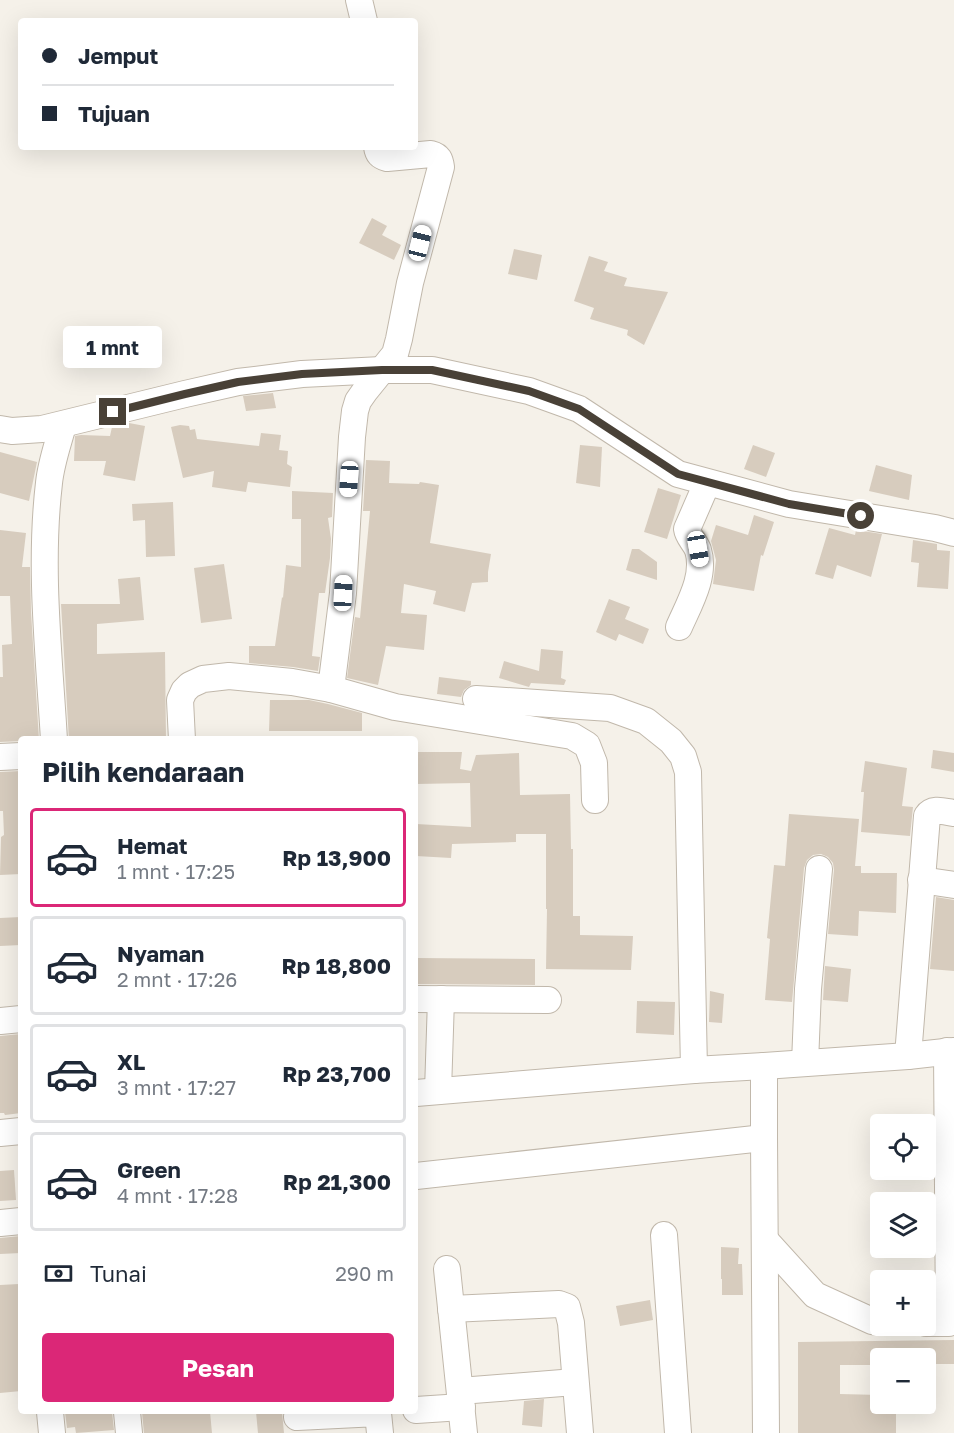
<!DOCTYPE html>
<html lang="id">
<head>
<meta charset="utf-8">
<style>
  body { margin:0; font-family:"Golos Text",sans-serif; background:#f6f6f7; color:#1f2937; height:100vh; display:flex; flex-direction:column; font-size:22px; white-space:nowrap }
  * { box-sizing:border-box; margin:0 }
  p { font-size:20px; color:#747a83 }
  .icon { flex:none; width:33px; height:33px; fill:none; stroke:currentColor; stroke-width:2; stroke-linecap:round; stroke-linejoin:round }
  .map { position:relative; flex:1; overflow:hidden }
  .side { position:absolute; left:18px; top:736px; width:400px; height:678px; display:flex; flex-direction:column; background:#fff; border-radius:6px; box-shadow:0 6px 24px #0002 }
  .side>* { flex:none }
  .guide { position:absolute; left:18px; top:18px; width:400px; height:132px; border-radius:6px; box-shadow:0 6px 24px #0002; display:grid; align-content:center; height:132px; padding:0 24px; background:#fff }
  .fabs { position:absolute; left:870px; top:1114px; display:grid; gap:12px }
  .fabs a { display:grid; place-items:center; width:66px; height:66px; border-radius:6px; background:#fff; box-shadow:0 6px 24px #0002; font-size:30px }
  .end { position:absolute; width:27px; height:27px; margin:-14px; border:8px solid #494137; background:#fff; box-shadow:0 0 0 3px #fff }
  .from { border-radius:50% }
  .bubble { position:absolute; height:42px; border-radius:6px; background:#fff; box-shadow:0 6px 24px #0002; font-size:20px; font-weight:700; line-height:42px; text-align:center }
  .car { position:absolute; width:18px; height:36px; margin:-18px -9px; border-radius:8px; box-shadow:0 0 4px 2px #0007; background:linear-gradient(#fff 24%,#345 0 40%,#fff 0 76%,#345 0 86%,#fff 0) }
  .guide b { display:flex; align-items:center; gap:21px; height:57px; font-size:22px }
  .guide b+b { border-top:2px solid #e0e1e3 }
  .guide i { width:15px; height:15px; background:#1f2937 }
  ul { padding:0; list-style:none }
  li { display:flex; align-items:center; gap:18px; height:99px; margin:0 12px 9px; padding:0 12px; border:3px solid #e0e1e3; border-radius:6px }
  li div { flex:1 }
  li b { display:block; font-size:22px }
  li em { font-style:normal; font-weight:700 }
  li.on { border-color:#db2777 }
  li>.icon { width:54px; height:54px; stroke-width:1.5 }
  h2 { padding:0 24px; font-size:27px; line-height:72px }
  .pay { display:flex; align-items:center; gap:15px; height:66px; padding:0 24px; font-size:22px }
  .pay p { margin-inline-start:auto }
  .button { display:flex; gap:12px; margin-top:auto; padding:12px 24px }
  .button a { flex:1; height:69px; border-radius:6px; background:#db2777; color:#fff; font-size:24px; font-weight:700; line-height:69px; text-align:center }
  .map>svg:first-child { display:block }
  .building { fill:#d7ccbe }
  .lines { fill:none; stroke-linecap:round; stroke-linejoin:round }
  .minor-casing { stroke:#c1b8ab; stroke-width:28 }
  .minor { stroke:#fff; stroke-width:26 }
  .route { stroke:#494137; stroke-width:8 }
</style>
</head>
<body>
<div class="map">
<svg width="954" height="1433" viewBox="0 0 954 1433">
  <rect width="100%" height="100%" fill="#f5f1e9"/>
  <g class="building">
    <path d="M372 218 387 226 382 235 401 245 394 260 359 243Z"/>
    <path d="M514 249 542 255 537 280 508 274Z"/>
    <path d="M589 256 608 262 604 271 627 278 624 286 668 292 644 345 627 335 628 330 590 319 594 308 574 301Z"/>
    <path d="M273 393 276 408 246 411 243 396Z"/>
    <path d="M129 423 145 426 135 481 103 475 106 461H74L75 436 81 435 110 436 112 427Z"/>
    <path d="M180 425 189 426 190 430 195 429 197 439 259 446 261 433 281 435 279 450 288 451 287 464 292 467 290 487 248 482 246 492 212 487 214 471 183 478 171 427Z"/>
    <path d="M580 445 602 447 600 487 576 483Z"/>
    <path d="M753 445 775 453 766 477 744 469Z"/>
    <path d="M0 452 37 462 29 501 0 493Z"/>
    <path d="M366 460 390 461 389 483 419 484 420 482 439 485 430 543 491 554 488 572V582L472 583 465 612 433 604 436 591 404 584 401 613 427 615 424 650 386 646 378 685 347 678 355 617 360 618 370 511H363Z"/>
    <path d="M876 465 912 475 909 500 869 491Z"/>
    <path d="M658 488 681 495 667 539 644 532Z"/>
    <path d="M292 491 333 493 332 517 328 518 331 539 330 558 325 593H319L314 637 312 656 320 657 318 671 293 667 249 663V646H275L282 597 283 598 286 565 301 567V519H292Z"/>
    <path d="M173 502 175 556 146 557 145 520 133 521 132 504Z"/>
    <path d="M754 515 774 522 763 556 761 555 754 591 713 584 716 560 711 541 716 525 748 535Z"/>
    <path d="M829 528 855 535 856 530 882 534 871 577 837 565 833 579 815 574Z"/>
    <path d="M0 530 26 533 22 567H30L31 612 39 740H21V741L0 742V677H3L2 645 12 644 10 596H0Z"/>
    <path d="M913 540 937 544V550L950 551 948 589 917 587 919 563 911 562Z"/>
    <path d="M632 549H639L657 562V580L626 570Z"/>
    <path d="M224 564 232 619 201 623 194 568Z"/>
    <path d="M140 577 144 620 97 624V654L165 652 166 740H69L61 604H120L118 579Z"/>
    <path d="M609 599 630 607 625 619 649 629 643 644 619 634 616 641 596 632Z"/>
    <path d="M541 649 563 651 561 678 566 680 564 685 531 683 529 687 499 678 504 661 539 671Z"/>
    <path d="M439 677 471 681V685L464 690 461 697 437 694Z"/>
    <path d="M270 700H309L328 704 362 713V731H269Z"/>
    <path d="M933 750 954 753V772L931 768Z"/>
    <path d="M416 752H462L460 769 471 771 476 755 519 753 520 795 570 794 571 849H573V916H580V935L633 936 631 970 546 969 547 909H546V834H516V842L452 844 451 858 416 856V824L471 827 470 783 416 784Z"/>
    <path d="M865 761 907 768 902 806 913 807 910 836 861 832 864 792H861Z"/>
    <path d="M21 771V874L0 875 1 837 4 835 3 811H0V772Z"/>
    <path d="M789 814 859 819 855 866H861V873H897L896 913 859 911 858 936 828 934 834 870 833 863 828 857 821 854 813 855 807 860 804 868 792 1002 765 1000 770 939 767 938 774 865 785 866Z"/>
    <path d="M936 897 954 900V971L930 969Z"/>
    <path d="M21 917V945L0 946V918Z"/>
    <path d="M416 958 535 959V985L416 984Z"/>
    <path d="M825 966 851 969 848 1002 823 1000Z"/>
    <path d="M710 991 724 994 722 1023 709 1022Z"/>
    <path d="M637 1001 675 1002 674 1035 636 1033Z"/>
    <path d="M21 1034V1113L5 1115 4 1113H0V1036Z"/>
    <path d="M14 1170 16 1200 0 1201V1171Z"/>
    <path d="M21 1236V1253L0 1254V1238Z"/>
    <path d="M721 1247 739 1248 738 1264H742L743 1295H722V1279H721Z"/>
    <path d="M19 1284 21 1391 0 1393V1285Z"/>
    <path d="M650 1300 653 1320 620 1326 616 1306Z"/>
    <path d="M954 1340V1364H926V1359H880V1365H840V1394L880 1395V1404H896V1433H798V1342Z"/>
    <path d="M544 1399 542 1427 522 1425 524 1401Z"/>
    <path d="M65 1412H112L114 1430 76 1433 75 1427 67 1428Z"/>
    <path d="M142 1412H210L212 1433H144Z"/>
    <path d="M256 1412H282L284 1433H258Z"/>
  </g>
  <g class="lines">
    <defs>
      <g id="minor">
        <path d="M359 0 364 21"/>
        <path d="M0 429 12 431 42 429 185 394 238 382 302 374 382 370H432L529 391 579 409 678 474 789 504 935 528 954 533"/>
        <path d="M679 627C689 604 706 576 698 550 695 542 688 537 687 529L707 483"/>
        <path d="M331 689 343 593 352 437 355 411 358 401 365 391 395 354 399 339 410 283 441 167C440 160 439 156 431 154L387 158C380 156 378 154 377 147"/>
        <path d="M476 699 610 708 646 721 671 741 683 756 688 772 694 1070"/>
        <path d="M54 740C49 654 39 568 49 483 51 463 58 444 63 425"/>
        <path d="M182 740 180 700 184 691 190 685 203 679 229 676 292 682 331 689 395 707 572 736 587 745 594 763 595 800"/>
        <path d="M0 757 21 756"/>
        <path d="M921 880 954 885"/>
        <path d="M416 999 548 1000"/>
        <path d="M0 1021 21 1019"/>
        <path d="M908 1056 927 816C933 807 945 812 954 813"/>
        <path d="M805 1063 808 989 819 869"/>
        <path d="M764 1066V1138L766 1433"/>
        <path d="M438 1091 441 999"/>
        <path d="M416 1093 694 1070 764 1066 908 1056 954 1051"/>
        <path d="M0 1133 21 1131"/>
        <path d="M416 1176 764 1138"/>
        <path d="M0 1223 21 1221"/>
        <path d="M664 1235 678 1433"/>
        <path d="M765 1240 815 1295 872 1321 880 1322"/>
        <path d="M447 1269 464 1433"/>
        <path d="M451 1309 559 1304 567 1307 571 1323 580 1433"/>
        <path d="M926 1323H949L947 1051"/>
        <path d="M460 1391 575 1382"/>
        <path d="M416 1410 462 1407"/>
        <path d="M50 1412 52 1433"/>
        <path d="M127 1412 129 1433"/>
        <path d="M297 1417 378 1413 380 1433"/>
      </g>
    </defs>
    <use href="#minor" class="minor-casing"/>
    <use href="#minor" class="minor"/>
  </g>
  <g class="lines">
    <path class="route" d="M113 412 185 394 238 382 302 374 382 370H432L529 391 579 409 678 474 789 504 861 516"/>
  </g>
</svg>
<div class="fabs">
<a><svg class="icon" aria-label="locate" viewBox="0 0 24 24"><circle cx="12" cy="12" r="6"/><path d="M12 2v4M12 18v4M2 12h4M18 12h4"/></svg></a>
<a><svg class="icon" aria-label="layers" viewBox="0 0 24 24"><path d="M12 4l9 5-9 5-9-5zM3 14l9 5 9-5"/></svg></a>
<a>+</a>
<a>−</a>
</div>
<i class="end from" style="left:861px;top:516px"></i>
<i class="end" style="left:113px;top:412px"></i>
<div class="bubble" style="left:63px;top:326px;width:99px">1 mnt</div>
<i class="car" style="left:420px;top:243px;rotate:14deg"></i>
<i class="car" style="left:349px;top:479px;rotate:184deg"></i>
<i class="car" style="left:698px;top:549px;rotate:170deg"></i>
<i class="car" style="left:343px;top:593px;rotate:3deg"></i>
<div class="guide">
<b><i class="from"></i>Jemput</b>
<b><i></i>Tujuan</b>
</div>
<section class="side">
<h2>Pilih kendaraan</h2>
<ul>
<li class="on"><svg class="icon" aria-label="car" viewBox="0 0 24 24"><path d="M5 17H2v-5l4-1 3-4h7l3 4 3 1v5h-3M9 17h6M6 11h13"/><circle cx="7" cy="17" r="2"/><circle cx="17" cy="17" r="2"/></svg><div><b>Hemat</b><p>1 mnt · 17:25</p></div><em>Rp 13,900</em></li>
<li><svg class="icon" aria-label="car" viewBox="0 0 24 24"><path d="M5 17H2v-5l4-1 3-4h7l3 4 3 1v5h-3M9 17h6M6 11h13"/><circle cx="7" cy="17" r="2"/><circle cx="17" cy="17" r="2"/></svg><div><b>Nyaman</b><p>2 mnt · 17:26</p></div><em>Rp 18,800</em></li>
<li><svg class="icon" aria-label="car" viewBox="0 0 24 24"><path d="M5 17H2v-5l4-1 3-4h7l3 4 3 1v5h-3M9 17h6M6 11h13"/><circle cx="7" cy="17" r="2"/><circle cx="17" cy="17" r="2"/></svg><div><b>XL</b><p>3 mnt · 17:27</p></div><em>Rp 23,700</em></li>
<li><svg class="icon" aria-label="car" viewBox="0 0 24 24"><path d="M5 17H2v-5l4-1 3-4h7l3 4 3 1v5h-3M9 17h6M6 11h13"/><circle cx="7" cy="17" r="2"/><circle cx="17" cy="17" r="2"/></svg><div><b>Green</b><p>4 mnt · 17:28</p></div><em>Rp 21,300</em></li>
</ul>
<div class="pay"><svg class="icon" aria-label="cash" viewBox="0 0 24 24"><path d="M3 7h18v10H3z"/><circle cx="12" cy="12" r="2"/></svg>Tunai<p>290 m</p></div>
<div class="button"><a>Pesan</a></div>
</section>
</div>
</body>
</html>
